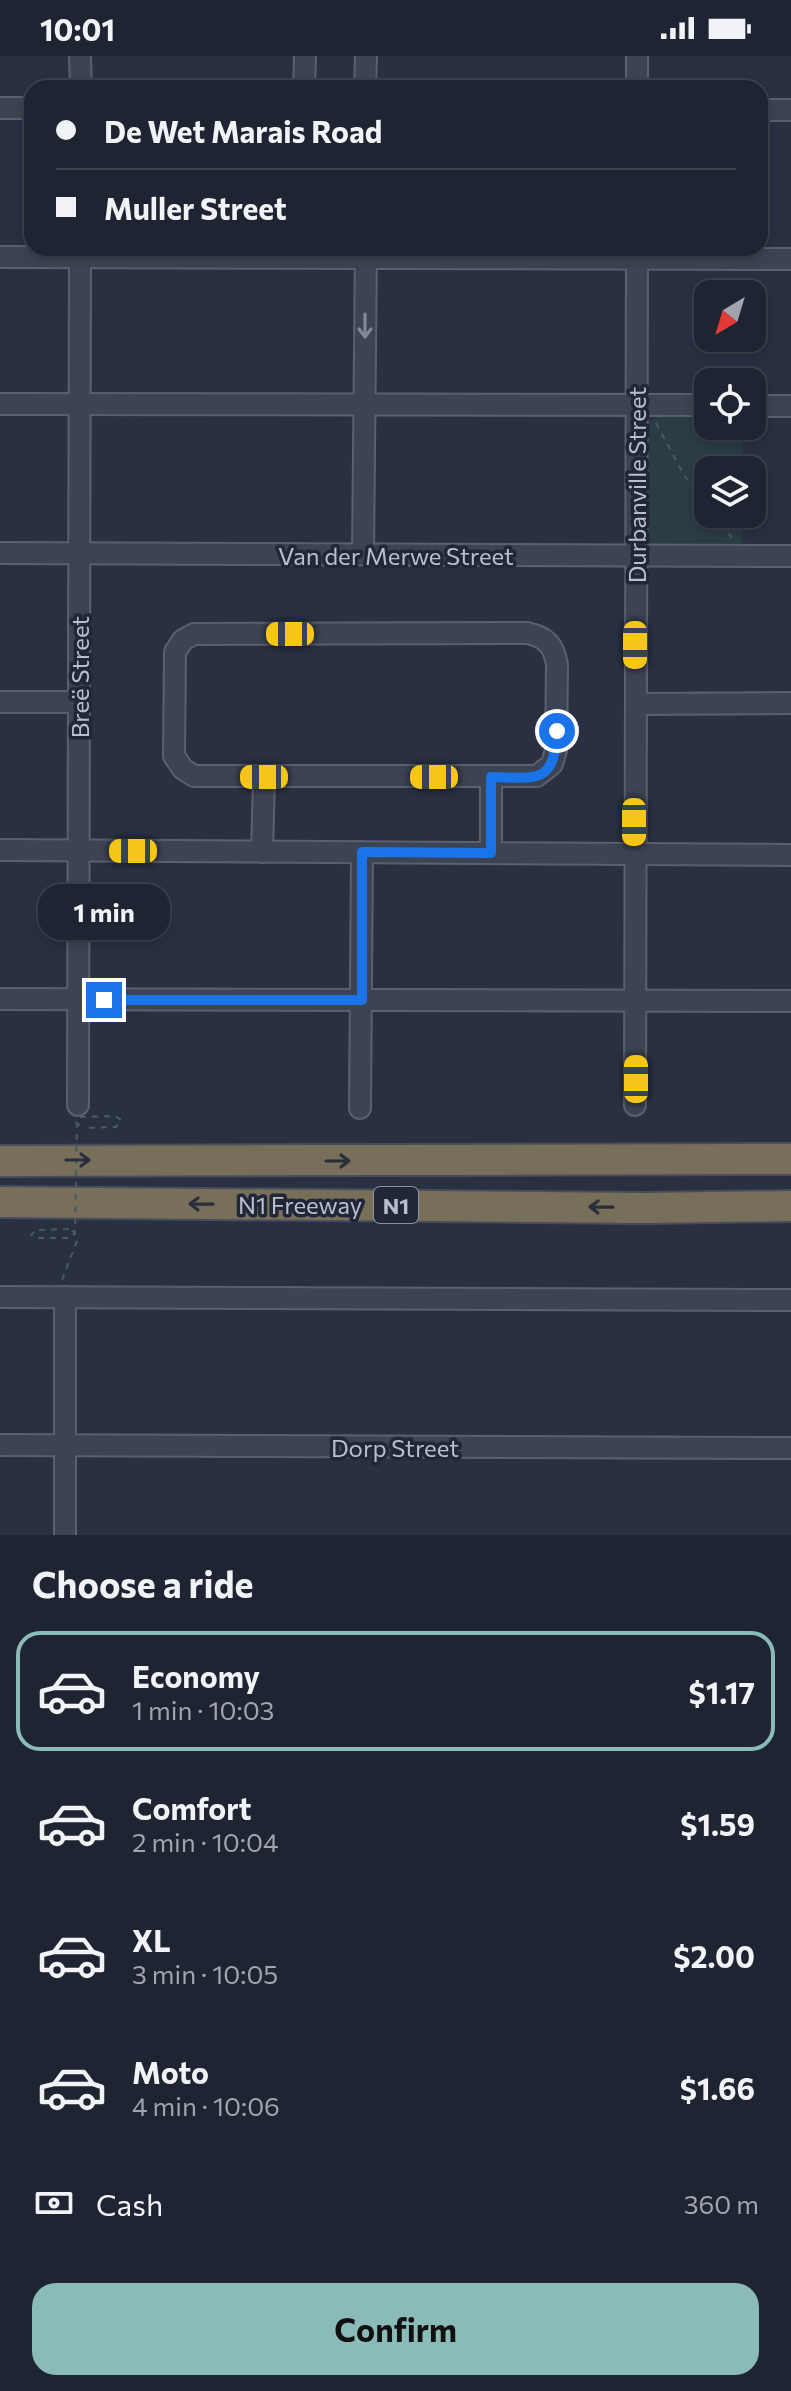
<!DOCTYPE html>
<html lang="en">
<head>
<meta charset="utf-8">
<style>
  body { margin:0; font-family:Commissioner,sans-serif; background:#2b303e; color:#f1f3f6; height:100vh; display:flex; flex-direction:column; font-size:30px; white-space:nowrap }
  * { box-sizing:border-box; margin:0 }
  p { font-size:26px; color:#a1a4ac }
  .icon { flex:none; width:44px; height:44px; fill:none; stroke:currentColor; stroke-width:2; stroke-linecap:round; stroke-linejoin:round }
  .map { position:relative; height:1479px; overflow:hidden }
  .panel { display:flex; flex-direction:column; background:#1e2432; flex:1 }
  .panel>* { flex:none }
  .hud { position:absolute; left:24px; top:24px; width:744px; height:176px; border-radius:24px; box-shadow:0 4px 12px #0003,0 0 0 2px #3c414d; display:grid; align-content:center; height:176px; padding:0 32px; background:#1e2432 }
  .needle { width:52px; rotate:218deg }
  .controls { position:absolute; left:694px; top:224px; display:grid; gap:16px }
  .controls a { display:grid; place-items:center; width:72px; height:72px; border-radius:16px; background:#1e2432; box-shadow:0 4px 12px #0003,0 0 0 2px #3c414d; font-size:40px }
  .end { position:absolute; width:36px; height:36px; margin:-18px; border:10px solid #1a73e8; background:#fff; box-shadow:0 0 0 4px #fff }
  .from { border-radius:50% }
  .bubble { position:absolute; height:56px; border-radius:24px; background:#1e2432; box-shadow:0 4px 12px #0003,0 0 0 2px #3c414d; font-size:26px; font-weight:700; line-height:56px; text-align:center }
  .car { position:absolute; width:24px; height:48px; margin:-24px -12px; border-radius:10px; box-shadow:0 0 6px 2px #0007; background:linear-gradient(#f5c518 24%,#345 0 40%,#f5c518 0 76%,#345 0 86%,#f5c518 0) }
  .hud b { display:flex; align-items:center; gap:28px; height:76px; font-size:30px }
  .hud b+b { border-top:2px solid #3c414d }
  .hud i { width:20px; height:20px; background:#f1f3f6 }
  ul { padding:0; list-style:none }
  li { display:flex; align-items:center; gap:24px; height:120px; margin:0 16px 12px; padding:0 16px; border:4px solid transparent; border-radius:24px }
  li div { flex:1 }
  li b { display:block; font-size:30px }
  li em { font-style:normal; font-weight:700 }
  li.on { border-color:#8bbbb9 }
  li>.icon { width:72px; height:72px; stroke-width:1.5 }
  h2 { padding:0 32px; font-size:36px; line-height:96px }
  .pay { display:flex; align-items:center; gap:20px; height:88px; padding:0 32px; font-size:30px }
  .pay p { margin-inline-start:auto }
  .action { display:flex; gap:16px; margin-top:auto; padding:16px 32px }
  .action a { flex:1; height:92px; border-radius:24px; background:#8bbbb9; color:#111; font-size:32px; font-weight:700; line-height:92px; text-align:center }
  .status { display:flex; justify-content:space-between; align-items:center; height:56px; padding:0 40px; background:#1e2432; direction:ltr }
  .status svg { height:22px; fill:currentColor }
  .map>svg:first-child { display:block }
  .green { fill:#2a3d43 }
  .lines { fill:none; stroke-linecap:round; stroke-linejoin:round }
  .minor-casing { stroke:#5b606f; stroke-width:24 }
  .highway-casing { stroke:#474d5c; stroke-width:34 }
  .path { stroke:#495a60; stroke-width:2; stroke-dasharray:6 6; stroke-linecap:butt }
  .minor { stroke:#3c4352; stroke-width:20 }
  .highway { stroke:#776f5a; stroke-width:30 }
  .path-bridge { stroke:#495a60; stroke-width:2; stroke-dasharray:6 6; stroke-linecap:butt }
  .oneway { stroke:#818795 }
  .oneway2 { stroke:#2a2e3a }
  .route { stroke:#1a73e8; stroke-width:10 }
  .labels { text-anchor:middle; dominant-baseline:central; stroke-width:7; stroke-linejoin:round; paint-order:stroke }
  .shield { fill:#212737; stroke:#8c919f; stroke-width:2 }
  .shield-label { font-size:22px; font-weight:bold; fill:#babecc }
  .street-label { font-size:24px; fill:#babecc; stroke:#212737 }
</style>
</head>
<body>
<div class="status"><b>10:01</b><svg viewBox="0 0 49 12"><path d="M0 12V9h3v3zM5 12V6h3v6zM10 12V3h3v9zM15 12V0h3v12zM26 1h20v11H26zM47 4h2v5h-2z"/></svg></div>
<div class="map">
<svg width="791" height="1479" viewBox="0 0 791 1479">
  <rect width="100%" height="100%" fill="#283042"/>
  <path class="green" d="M660 359H708V370H742V414H708V458H742V493L659 492 650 489 646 484 644 375 651 365Z"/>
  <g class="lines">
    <defs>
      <g id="minor">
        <path d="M80 0 81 32"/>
        <path d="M637 0V32"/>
        <path d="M304 32 305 0"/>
        <path d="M365 32 366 0"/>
        <path d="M0 52H32"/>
        <path d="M760 54H791"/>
        <path d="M0 201 791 203"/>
        <path d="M0 348 708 349"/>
        <path d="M752 350H791"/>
        <path d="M0 497 791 500"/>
        <path d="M363 498 366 192"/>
        <path d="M527 577C546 581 554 589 557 609L556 694 552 708 537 720H194L183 713 174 700 175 596 183 584 194 578Z"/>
        <path d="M0 646H79"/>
        <path d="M636 648 791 647"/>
        <path d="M0 794 791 799"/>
        <path d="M262 796 264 721"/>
        <path d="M491 797V721"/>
        <path d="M0 943 791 945"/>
        <path d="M78 1049 80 192"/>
        <path d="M635 1049 637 192"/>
        <path d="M360 1052 362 796"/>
        <path d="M0 1241 791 1244"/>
        <path d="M0 1389 791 1392"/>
        <path d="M65 1479V1241"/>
      </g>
      <g id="highway">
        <path d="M0 1105 791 1103"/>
        <path d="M0 1146 643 1152 791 1150"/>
      </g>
    </defs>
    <use href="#minor" class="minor-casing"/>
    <use href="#highway" class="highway-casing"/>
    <g class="path">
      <path d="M656 367 684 419 708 450"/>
      <path d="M714 458 733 483"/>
      <path d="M75 1066 84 1072"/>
      <path d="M62 1224 77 1185 74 1176 69 1173"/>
    </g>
    <use href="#minor" class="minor"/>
    <use href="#highway" class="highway"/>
    <path class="path-bridge" d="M69 1173 36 1174 31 1179 36 1182H70L75 1177 77 1064 81 1061 115 1060 121 1064 116 1071 84 1072"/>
  </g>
  <defs><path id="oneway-shaft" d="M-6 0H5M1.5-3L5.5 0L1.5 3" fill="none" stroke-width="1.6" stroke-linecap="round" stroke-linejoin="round" transform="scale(2)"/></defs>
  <use class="oneway" href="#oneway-shaft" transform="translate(365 270) rotate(90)"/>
  <g class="oneway2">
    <use href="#oneway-shaft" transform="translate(78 1104)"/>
    <use href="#oneway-shaft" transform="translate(338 1105)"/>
    <use href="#oneway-shaft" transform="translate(201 1148) rotate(-179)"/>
    <use href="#oneway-shaft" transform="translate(601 1151) rotate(-179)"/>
  </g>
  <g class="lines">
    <path class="route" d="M104 944H362V796L491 797V721C536 722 555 729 557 675"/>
  </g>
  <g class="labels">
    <rect class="shield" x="374" y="1131" width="44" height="36" rx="6"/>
    <g class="shield-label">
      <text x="396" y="1149">N1</text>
    </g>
    <g class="street-label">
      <text transform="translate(636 429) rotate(-90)">Durbanville Street</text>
      <text x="396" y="499">Van der Merwe Street</text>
      <text transform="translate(79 621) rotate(-90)">Breë Street</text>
      <text x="300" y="1148">N1 Freeway</text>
      <text x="395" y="1391">Dorp Street</text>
    </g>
  </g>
</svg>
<div class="controls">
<a><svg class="needle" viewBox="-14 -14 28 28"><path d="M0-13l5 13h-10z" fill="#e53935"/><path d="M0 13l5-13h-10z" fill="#a1a4ac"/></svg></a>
<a><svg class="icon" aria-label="locate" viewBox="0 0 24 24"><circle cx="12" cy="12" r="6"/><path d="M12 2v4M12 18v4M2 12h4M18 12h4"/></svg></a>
<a><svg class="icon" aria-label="layers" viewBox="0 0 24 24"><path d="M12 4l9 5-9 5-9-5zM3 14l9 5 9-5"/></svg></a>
</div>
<i class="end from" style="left:557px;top:675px"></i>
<i class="end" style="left:104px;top:944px"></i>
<div class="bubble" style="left:38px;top:828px;width:132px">1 min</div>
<i class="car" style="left:290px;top:578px;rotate:270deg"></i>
<i class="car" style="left:635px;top:589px;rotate:180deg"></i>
<i class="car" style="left:264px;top:721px;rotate:270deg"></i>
<i class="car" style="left:434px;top:721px;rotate:270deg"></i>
<i class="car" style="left:634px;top:766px;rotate:180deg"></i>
<i class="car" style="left:133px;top:795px;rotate:270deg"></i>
<i class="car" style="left:636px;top:1023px;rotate:0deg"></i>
<div class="hud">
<b><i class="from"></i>De Wet Marais Road</b>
<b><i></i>Muller Street</b>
</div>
</div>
<section class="panel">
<h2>Choose a ride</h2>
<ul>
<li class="on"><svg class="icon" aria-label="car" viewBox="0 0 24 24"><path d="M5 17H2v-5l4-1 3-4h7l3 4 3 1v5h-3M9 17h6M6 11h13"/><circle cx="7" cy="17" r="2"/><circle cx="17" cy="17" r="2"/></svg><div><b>Economy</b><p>1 min · 10:03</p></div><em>$1.17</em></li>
<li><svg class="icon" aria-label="car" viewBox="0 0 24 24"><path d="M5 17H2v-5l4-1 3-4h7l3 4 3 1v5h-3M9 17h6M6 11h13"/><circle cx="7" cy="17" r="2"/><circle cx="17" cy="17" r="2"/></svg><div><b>Comfort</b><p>2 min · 10:04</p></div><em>$1.59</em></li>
<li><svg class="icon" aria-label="car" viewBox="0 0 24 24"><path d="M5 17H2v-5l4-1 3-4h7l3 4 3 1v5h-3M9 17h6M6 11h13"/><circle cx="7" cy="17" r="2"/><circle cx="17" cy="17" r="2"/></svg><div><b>XL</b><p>3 min · 10:05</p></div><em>$2.00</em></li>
<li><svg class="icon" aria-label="car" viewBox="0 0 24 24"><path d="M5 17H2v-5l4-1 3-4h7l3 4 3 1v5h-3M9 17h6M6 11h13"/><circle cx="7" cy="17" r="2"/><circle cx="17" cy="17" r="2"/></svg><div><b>Moto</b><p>4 min · 10:06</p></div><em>$1.66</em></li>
</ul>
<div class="pay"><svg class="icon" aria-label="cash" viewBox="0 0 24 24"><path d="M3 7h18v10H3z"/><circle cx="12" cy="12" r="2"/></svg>Cash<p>360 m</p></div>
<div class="action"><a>Confirm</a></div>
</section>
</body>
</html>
